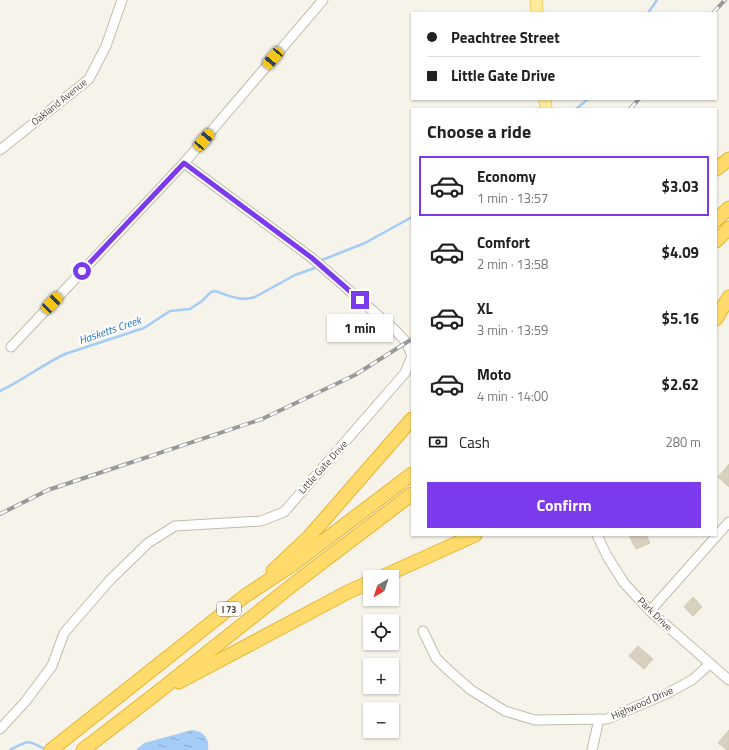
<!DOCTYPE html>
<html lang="en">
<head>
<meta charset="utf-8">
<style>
  body { margin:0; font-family:"Titillium Web",sans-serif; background:#f2f2f2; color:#222; height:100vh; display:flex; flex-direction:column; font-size:15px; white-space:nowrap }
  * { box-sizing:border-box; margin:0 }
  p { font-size:13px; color:#767676 }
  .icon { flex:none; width:22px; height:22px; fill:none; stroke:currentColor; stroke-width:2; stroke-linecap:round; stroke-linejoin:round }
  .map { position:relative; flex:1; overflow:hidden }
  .sheet { position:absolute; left:411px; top:108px; width:306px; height:428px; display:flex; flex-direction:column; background:#fff; border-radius:0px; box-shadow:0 1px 3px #0004 }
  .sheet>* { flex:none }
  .guide { position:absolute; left:411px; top:12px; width:306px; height:88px; border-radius:0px; box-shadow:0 1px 3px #0004; display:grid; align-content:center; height:88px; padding:0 16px; background:#fff }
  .needle { width:26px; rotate:219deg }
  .fabs { position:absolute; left:363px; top:570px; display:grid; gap:8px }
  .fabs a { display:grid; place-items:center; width:36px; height:36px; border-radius:0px; background:#fff; box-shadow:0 1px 3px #0004; font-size:20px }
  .end { position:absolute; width:18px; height:18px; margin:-9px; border:5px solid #7c3aed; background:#fff; box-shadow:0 0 0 2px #fff }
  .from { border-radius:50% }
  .bubble { position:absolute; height:28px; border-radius:0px; background:#fff; box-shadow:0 1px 3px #0004; font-size:13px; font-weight:700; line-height:28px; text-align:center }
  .car { position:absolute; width:12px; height:24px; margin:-12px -6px; border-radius:5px; box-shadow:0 0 3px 1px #0007; background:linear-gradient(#f5c518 24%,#345 0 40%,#f5c518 0 76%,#345 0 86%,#f5c518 0) }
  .guide b { display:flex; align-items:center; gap:14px; height:38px; font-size:15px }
  .guide b+b { border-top:1px solid #e0e0e0 }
  .guide i { width:10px; height:10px; background:#222 }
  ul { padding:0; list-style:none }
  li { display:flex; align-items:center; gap:12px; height:60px; margin:0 8px 6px; padding:0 8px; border:2px solid transparent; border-radius:0px }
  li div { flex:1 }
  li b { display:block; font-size:15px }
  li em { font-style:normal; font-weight:700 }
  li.selected { border-color:#7c3aed }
  li>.icon { width:36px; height:36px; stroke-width:1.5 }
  h2 { padding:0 16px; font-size:18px; line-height:48px }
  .pay { display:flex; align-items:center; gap:10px; height:44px; padding:0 16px; font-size:15px }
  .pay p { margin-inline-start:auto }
  .action { display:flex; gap:8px; margin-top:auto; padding:8px 16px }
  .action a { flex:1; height:46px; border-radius:0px; background:#7c3aed; color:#fff; font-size:16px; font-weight:700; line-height:46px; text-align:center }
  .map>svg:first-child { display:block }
  .water { fill:url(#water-ripples) }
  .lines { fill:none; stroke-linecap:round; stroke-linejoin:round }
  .stream { stroke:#a3cdf6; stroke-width:2.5 }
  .building { fill:#d8d0be; stroke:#d4c9b1 }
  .minor-casing { stroke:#c2bcab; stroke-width:11 }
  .major-casing { stroke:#ecce61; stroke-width:13 }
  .highway-casing { stroke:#e8b531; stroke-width:15 }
  .minor { stroke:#fff; stroke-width:9 }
  .major { stroke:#ffeb9a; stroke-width:11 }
  .highway { stroke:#ffdb6c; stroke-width:13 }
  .rail-casing { stroke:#999; stroke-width:4 }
  .rail { stroke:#fff; stroke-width:2.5; stroke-dasharray:8; stroke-linecap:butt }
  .route { stroke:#7c3aed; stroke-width:5 }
  .labels { text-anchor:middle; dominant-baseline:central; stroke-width:4; stroke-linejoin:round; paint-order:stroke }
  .shield { fill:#fff; stroke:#817d73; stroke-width:1 }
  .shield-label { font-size:9px; font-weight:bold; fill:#4b4537 }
  .street-label { font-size:10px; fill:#4b4537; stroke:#fff }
  .water-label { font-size:11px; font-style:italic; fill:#2772bf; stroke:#fff }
</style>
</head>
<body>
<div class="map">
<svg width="729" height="750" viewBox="0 0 729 750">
  <defs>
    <pattern id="water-ripples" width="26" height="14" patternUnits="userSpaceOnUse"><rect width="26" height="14" fill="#a3cdf6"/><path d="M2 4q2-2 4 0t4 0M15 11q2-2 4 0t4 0" fill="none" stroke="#87a8c8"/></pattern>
  </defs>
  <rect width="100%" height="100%" fill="#f6f3ea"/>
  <path class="water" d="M192 730C203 731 210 738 208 750H136L144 743Z"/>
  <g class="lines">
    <g class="stream">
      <path d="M648 13 657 0"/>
      <path d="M576 109 588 99"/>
      <path d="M322 260 365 243 412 217"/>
      <path d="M0 391C23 380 42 365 65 354L144 328 170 311 190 309 202 301 211 292 215 291C228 295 241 302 255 297L295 275 315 268"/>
      <path d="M10 750C29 740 26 739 47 750"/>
    </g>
  </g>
  <g class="building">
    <path d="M729 464V487L718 477Z"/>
    <path d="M629 535H646L650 543 636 549Z"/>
    <path d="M693 597 702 607 693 616 684 607Z"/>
    <path d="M638 646 653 659 644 669 629 656Z"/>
    <path d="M729 730V750H727L718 743Z"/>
  </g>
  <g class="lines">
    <defs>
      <g id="minor">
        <path d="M0 150 89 79 106 46 122 0"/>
        <path d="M11 347 184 163 323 0"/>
        <path d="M597 535 607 556 624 583 650 611 729 680"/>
        <path d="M650 611 729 522"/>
        <path d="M423 631 436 658 447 669 471 690 505 711 535 720 607 719 666 694 692 680 710 664"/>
        <path d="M0 729 25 702 52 666 64 633 110 580 148 543 175 526 261 521 284 512 405 373 412 356 407 343 396 331 312 258 184 163"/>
        <path d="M592 750 599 719"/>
      </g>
      <g id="major">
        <path d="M536 0 537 13"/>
        <path d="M545 99 546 109"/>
      </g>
      <g id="highway">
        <path d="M716 169 729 159"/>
        <path d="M716 220 729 208"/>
        <path d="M716 241 729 228"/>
        <path d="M716 319 729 297"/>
        <path d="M273 571 309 537 412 419"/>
        <path d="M382 577 475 535"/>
        <path d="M179 682 348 592 370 582"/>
        <path d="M51 750 245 596 292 565 412 474"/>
        <path d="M83 750 153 696 295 583 412 494"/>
      </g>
    </defs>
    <use href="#minor" class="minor-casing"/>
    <use href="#major" class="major-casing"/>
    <use href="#highway" class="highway-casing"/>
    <use href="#minor" class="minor"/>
    <use href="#major" class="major"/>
    <use href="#highway" class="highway"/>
    <defs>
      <g id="rail">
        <path d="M713 13 725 0"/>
        <path d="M630 109 639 99"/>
        <path d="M0 514 48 490 262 419 355 375 412 339"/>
      </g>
    </defs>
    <use href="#rail" class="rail-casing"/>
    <use href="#rail" class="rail"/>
  </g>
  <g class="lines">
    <path class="route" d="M82 271 184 163 312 258 360 300"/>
  </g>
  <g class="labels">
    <rect class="shield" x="217" y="602" width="24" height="14" rx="3"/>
    <g class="shield-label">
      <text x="229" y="609">I 73</text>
    </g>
    <g class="street-label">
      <text transform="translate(59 102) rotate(-39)">Oakland Avenue</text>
      <text transform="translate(323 467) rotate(-48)">Little Gate Drive</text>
      <text transform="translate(655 614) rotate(44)">Park Drive</text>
      <text transform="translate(642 703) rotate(-24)">Highwood Drive</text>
    </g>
    <g class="water-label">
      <text transform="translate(110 330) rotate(-19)">Hasketts Creek</text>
    </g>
  </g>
</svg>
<div class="fabs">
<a><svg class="needle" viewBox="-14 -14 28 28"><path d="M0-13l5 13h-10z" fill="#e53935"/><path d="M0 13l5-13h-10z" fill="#767676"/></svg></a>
<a><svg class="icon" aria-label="locate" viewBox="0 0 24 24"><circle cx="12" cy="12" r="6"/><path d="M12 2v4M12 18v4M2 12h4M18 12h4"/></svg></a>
<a>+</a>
<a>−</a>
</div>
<i class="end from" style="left:82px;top:271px"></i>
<i class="end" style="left:360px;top:300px"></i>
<div class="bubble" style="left:327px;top:314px;width:66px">1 min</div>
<i class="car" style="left:273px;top:58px;rotate:220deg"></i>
<i class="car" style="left:204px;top:140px;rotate:40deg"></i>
<i class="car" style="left:52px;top:303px;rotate:44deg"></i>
<div class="guide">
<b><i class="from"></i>Peachtree Street</b>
<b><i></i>Little Gate Drive</b>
</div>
<section class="sheet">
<h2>Choose a ride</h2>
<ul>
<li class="selected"><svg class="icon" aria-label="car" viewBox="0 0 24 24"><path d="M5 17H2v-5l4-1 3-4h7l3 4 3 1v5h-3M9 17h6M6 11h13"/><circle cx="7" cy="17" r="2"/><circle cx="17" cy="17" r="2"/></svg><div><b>Economy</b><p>1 min · 13:57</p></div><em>$3.03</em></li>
<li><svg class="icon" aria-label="car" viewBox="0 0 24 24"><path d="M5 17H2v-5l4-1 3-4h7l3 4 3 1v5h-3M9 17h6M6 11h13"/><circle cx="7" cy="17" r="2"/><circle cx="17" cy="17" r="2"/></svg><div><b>Comfort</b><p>2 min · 13:58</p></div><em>$4.09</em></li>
<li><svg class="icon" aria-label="car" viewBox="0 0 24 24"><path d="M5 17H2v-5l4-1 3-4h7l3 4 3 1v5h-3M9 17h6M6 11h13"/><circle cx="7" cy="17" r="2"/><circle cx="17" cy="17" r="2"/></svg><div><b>XL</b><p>3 min · 13:59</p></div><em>$5.16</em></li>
<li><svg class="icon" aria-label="car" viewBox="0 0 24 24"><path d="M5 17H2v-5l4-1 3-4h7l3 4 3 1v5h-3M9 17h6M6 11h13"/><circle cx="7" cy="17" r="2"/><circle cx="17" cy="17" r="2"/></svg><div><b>Moto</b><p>4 min · 14:00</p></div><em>$2.62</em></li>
</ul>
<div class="pay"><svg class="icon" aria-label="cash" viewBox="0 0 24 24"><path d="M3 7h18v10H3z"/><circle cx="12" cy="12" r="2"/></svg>Cash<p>280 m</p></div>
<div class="action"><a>Confirm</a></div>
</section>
</div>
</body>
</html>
